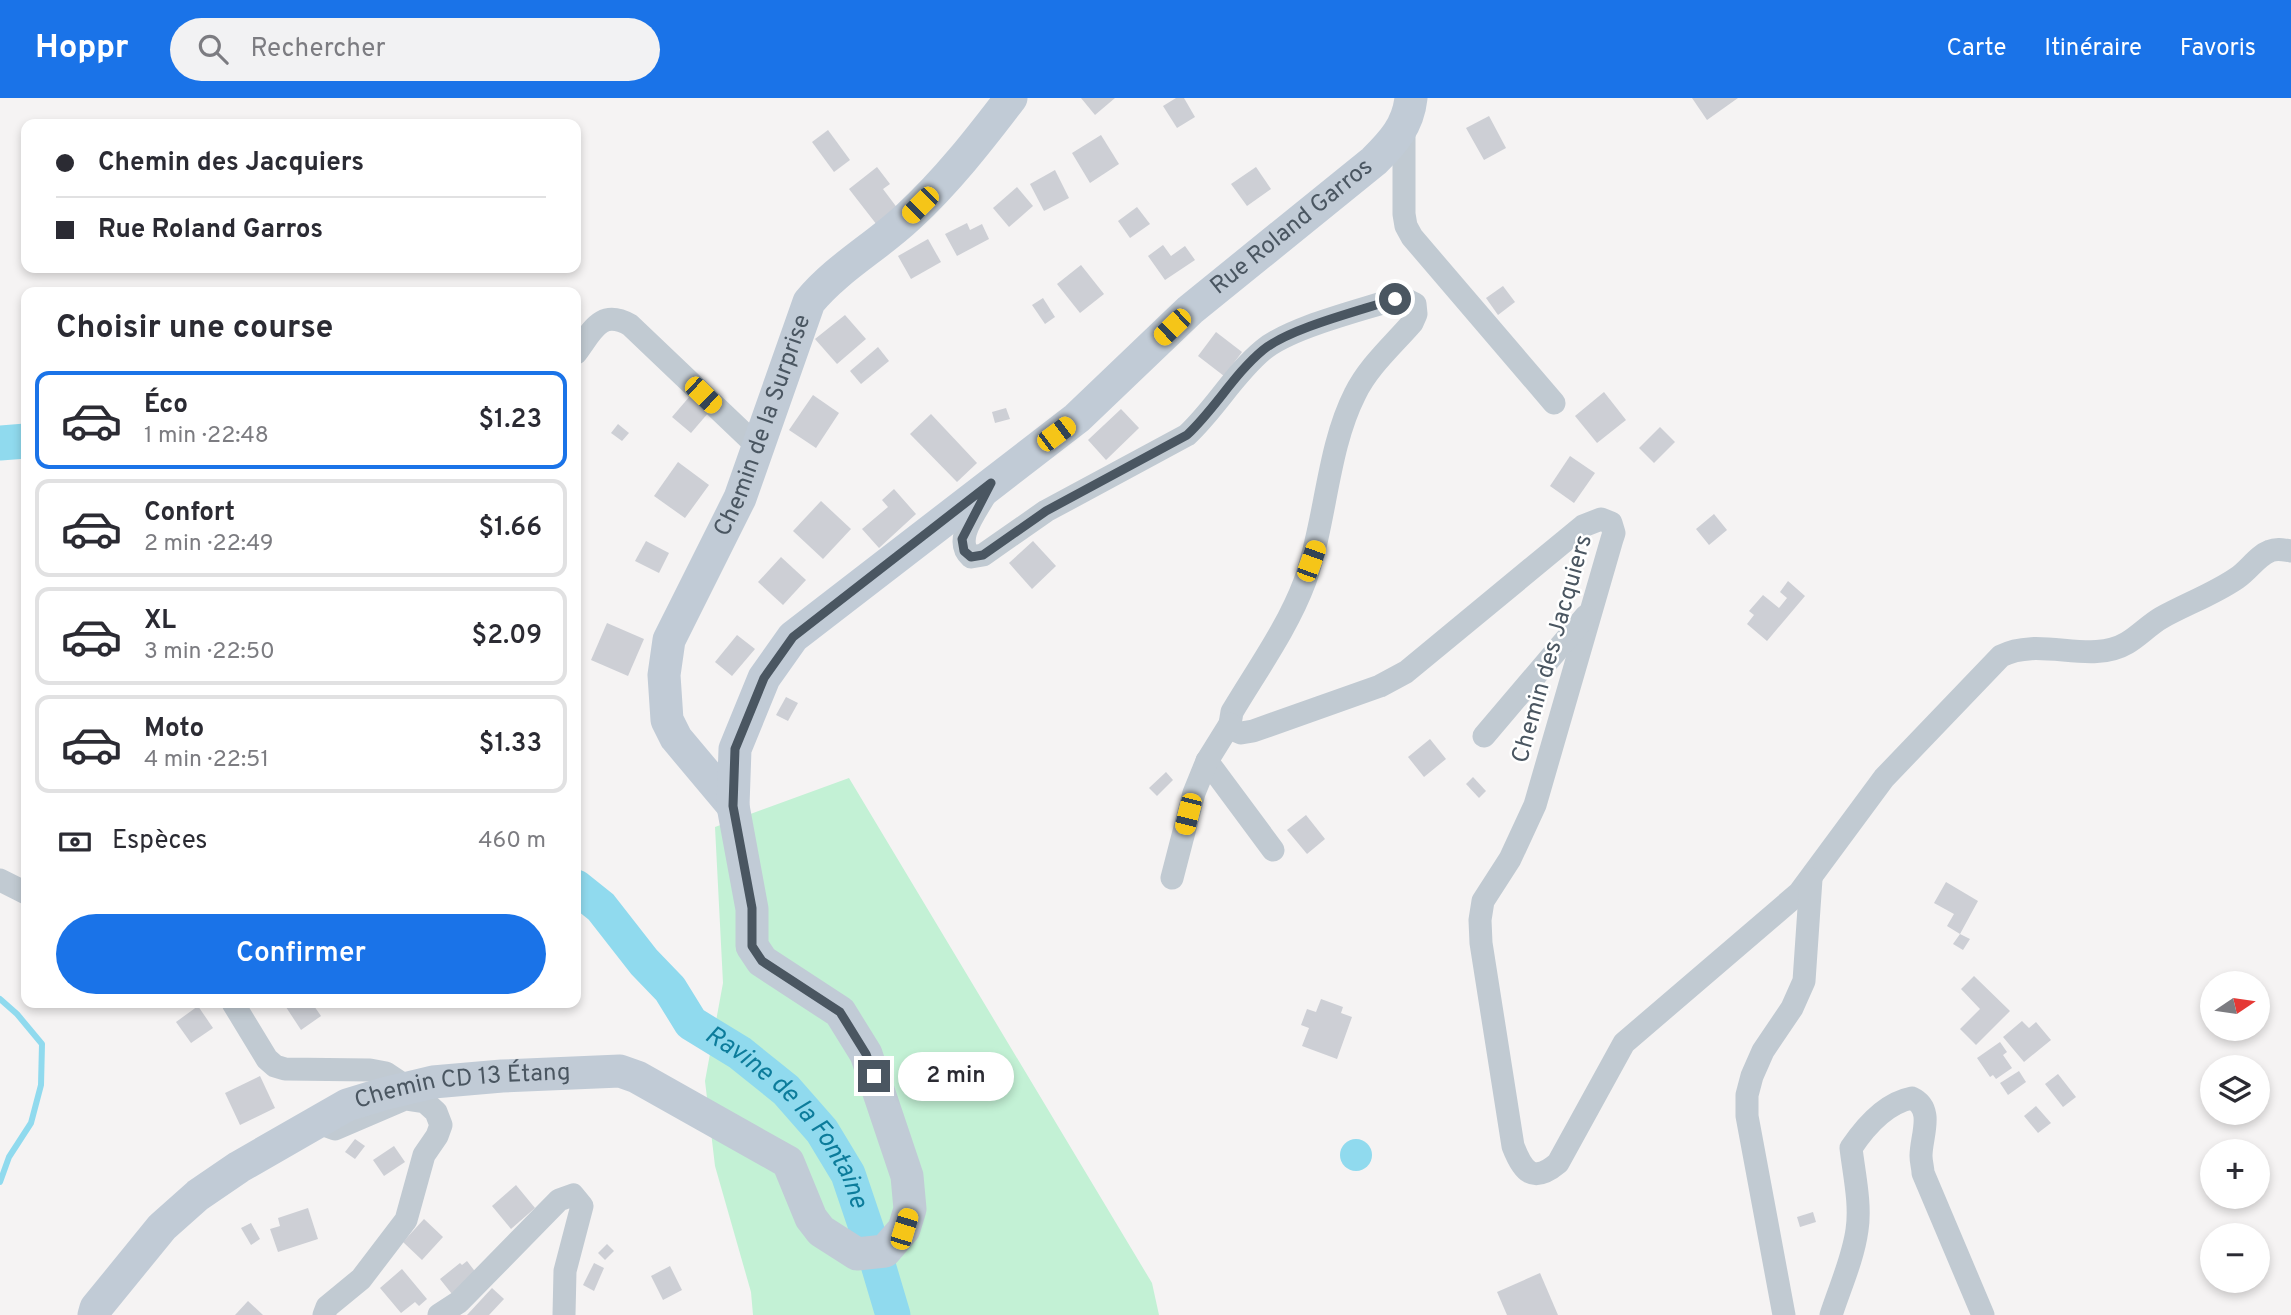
<!DOCTYPE html>
<html lang="fr">
<head>
<meta charset="utf-8">
<style>
  body { margin:0; font-family:Overpass,sans-serif; background:#f2f2f3; color:#2b2b33; height:100vh; display:flex; flex-direction:column; font-size:26px; white-space:nowrap }
  * { box-sizing:border-box; margin:0 }
  p { font-size:23px; color:#7c7c81 }
  .icon { flex:none; width:38px; height:38px; fill:none; stroke:currentColor; stroke-width:2; stroke-linecap:round; stroke-linejoin:round }
  .map { position:relative; flex:1; overflow:hidden }
  .panel { position:absolute; left:21px; top:189px; width:560px; height:721px; display:flex; flex-direction:column; background:#fff; border-radius:14px; box-shadow:0 4px 10px #0003 }
  .panel>* { flex:none }
  .guide { position:absolute; left:21px; top:21px; width:560px; height:154px; border-radius:14px; box-shadow:0 4px 10px #0003; display:grid; align-content:center; height:154px; padding:0 35px; background:#fff }
  .needle { width:46px; rotate:77deg }
  .controls { position:absolute; left:2200px; top:873px; display:grid; gap:14px }
  .controls a { display:grid; place-items:center; width:70px; height:70px; border-radius:50%; background:#fff; box-shadow:0 4px 10px #0003; font-size:35px }
  .end { position:absolute; width:32px; height:32px; margin:-16px; border:9px solid #4a5661; background:#fff; box-shadow:0 0 0 4px #fff }
  .from { border-radius:50% }
  .bubble { position:absolute; height:49px; border-radius:24px; background:#fff; box-shadow:0 4px 10px #0003; font-size:23px; font-weight:600; line-height:49px; text-align:center }
  .car { position:absolute; width:21px; height:42px; margin:-21px -10px; border-radius:9px; box-shadow:0 0 5px 2px #0007; background:linear-gradient(#f5c518 24%,#345 0 40%,#f5c518 0 76%,#345 0 86%,#f5c518 0) }
  .guide b { display:flex; align-items:center; gap:24px; height:66px; font-size:26px }
  .guide b+b { border-top:2px solid #e1e1e2 }
  .guide i { width:18px; height:18px; background:#2b2b33 }
  ul { padding:0; list-style:none }
  li { display:flex; align-items:center; gap:21px; height:98px; margin:0 14px 10px; padding:0 21px; border:4px solid #e1e1e2; border-radius:14px }
  li div { flex:1 }
  li b { display:block; font-size:26px }
  li em { font-style:normal; font-weight:600 }
  li.active { border-color:#1a73e8 }
  li>.icon { width:63px; height:63px; stroke-width:1.5 }
  h2 { padding:0 35px; font-size:32px; line-height:84px }
  .pay { display:flex; align-items:center; gap:18px; height:77px; padding:0 35px; font-size:26px }
  .pay p { margin-inline-start:auto }
  .cta { display:flex; gap:14px; margin-top:auto; padding:14px 35px }
  .cta a { flex:1; height:80px; border-radius:42px; background:#1a73e8; color:#fff; font-size:28px; font-weight:600; line-height:80px; text-align:center }
  header { display:flex; align-items:center; gap:42px; box-sizing:border-box; height:98px; padding:0 35px; background:#1a73e8; color:#fff }
  header strong { font-size:33px }
  nav { display:flex; gap:38px; margin-inline-start:auto; font-size:24px }
  .search { width:490px; height:63px; background:#f2f2f3; display:flex; align-items:center; gap:18px; box-sizing:border-box; padding:0 24px; border-radius:38px; color:#7c7c81; font-size:26px }
  .map>svg:first-child { display:block }
  .green { fill:#c3f1d5 }
  .water { fill:#90daee }
  .lines { fill:none; stroke-linecap:round; stroke-linejoin:round }
  .stream { stroke:#90daee; stroke-width:6 }
  .river { stroke:#90daee; stroke-width:35 }
  .building { fill:#cdcfd5 }
  .street { stroke:#c1cad2; stroke-width:23 }
  .secondary { stroke:#c1cbd6; stroke-width:33 }
  .route { stroke:#4a5661; stroke-width:9 }
  .labels { text-anchor:middle; dominant-baseline:central; stroke-width:5; stroke-linejoin:round; paint-order:stroke }
  .street-label { font-size:24px; fill:#4a5661; stroke:#fff }
  .water-label { font-size:26px; font-style:italic; fill:#0c7c9b; stroke:#fff }
</style>
</head>
<body>
<header>
<strong>Hoppr</strong>
<div class="search"><svg class="icon" aria-label="search" viewBox="0 0 24 24"><circle cx="10" cy="10" r="6"/><path d="M15 15l6 6"/></svg>Rechercher</div>
<nav><a>Carte</a><a>Itinéraire</a><a>Favoris</a></nav>
</header>
<div class="map">
<svg width="2291" height="1217" viewBox="0 0 2291 1217">
  <rect width="100%" height="100%" fill="#f5f3f3"/>
  <path class="green" d="M849 680 1152 1185 1159 1217H753L751 1194 715 1068 705 983 723 885 715 729Z"/>
  <circle class="water" cx="1356" cy="1057" r="16"/>
  <g class="lines">
    <path class="stream" d="M0 901 17 916 42 946 41 987 31 1025 9 1059 0 1084"/>
    <g class="river">
      <path d="M0 345 26 343"/>
      <path id="s1" d="M576 789 601 809 644 864 670 891 691 925 740 955 786 992 822 1033 848 1076 874 1153 893 1217"/>
    </g>
  </g>
  <g class="building">
    <path d="M1081 0H1115L1095 17Z"/>
    <path d="M1176 0H1184L1195 19 1177 30 1163 8Z"/>
    <path d="M1692 0H1738L1707 22Z"/>
    <path d="M1489 18 1506 50 1484 62 1466 30Z"/>
    <path d="M828 32 850 62 834 74 812 44Z"/>
    <path d="M1101 37 1119 66 1090 85 1072 55Z"/>
    <path d="M877 69 890 86 883 91 898 111 877 127 849 91Z"/>
    <path d="M1256 69 1271 91 1247 108 1231 86Z"/>
    <path d="M1055 72 1069 100 1044 113 1030 86Z"/>
    <path d="M1017 89 1033 108 1009 129 993 110Z"/>
    <path d="M1137 109 1150 126 1130 140 1118 123Z"/>
    <path d="M967 125 970 132 982 126 989 141 957 158 945 136Z"/>
    <path d="M928 141 941 164 911 181 898 158Z"/>
    <path d="M1163 147 1171 158 1185 148 1195 162 1165 182 1148 158Z"/>
    <path d="M1081 167 1104 196 1080 215 1057 186Z"/>
    <path d="M1503 188 1515 204 1498 217 1486 200Z"/>
    <path d="M1043 200 1055 219 1045 226 1032 207Z"/>
    <path d="M845 217 866 241 837 266 815 241Z"/>
    <path d="M1216 234 1242 254 1224 278 1198 258Z"/>
    <path d="M878 249 889 263 861 286 850 273Z"/>
    <path d="M1604 294 1626 322 1597 345 1575 318Z"/>
    <path d="M813 297 839 315 816 350 789 332Z"/>
    <path d="M690 298 709 314 691 335 672 319Z"/>
    <path d="M1006 310 1010 321 995 325 992 314Z"/>
    <path d="M1121 311 1139 330 1106 362 1088 342Z"/>
    <path d="M931 316 977 365 957 384 910 336Z"/>
    <path d="M618 326 629 335 622 343 611 335Z"/>
    <path d="M1660 329 1675 344 1654 365 1639 350Z"/>
    <path d="M1570 358 1595 375 1574 405 1550 388Z"/>
    <path d="M678 364 709 387 685 420 654 398Z"/>
    <path d="M894 391 916 416 879 450 862 431 888 409 882 402Z"/>
    <path d="M821 403 851 431 823 461 793 433Z"/>
    <path d="M1714 416 1727 432 1709 447 1696 431Z"/>
    <path d="M646 443 669 455 659 475 635 463Z"/>
    <path d="M1033 443 1056 468 1032 491 1009 465Z"/>
    <path d="M781 459 806 482 783 507 758 484Z"/>
    <path d="M1788 483 1805 498 1767 543 1747 526 1754 517 1749 513 1763 497 1779 510 1787 500 1780 494Z"/>
    <path d="M607 525 644 541 628 578 591 562Z"/>
    <path d="M737 537 755 551 732 578 715 564Z"/>
    <path d="M786 599 798 605 788 623 776 617Z"/>
    <path d="M1430 641 1446 661 1424 679 1408 659Z"/>
    <path d="M1166 674 1173 682 1157 698 1149 690Z"/>
    <path d="M1473 679 1486 693 1479 700 1466 686Z"/>
    <path d="M1306 717 1325 741 1307 756 1287 732Z"/>
    <path d="M1946 784 1978 803 1960 836 1947 828 1954 816 1934 805Z"/>
    <path d="M1960 836 1970 841 1963 852 1953 846Z"/>
    <path d="M1974 878 2010 913 1976 947 1960 931 1980 911 1961 891Z"/>
    <path d="M1321 901 1343 909 1341 915 1352 919 1337 961 1302 948 1309 930 1301 927 1307 911 1316 914Z"/>
    <path d="M286 905H312L321 918 301 932 284 906Z"/>
    <path d="M198 908 213 930 191 945 176 924Z"/>
    <path d="M2022 923 2029 930 2036 924 2051 942 2024 964 2003 939Z"/>
    <path d="M2000 944 2007 954 2003 957 2012 970 1996 981 1993 977 1990 979 1977 960Z"/>
    <path d="M2019 973 2026 984 2008 997 2000 985Z"/>
    <path d="M2058 976 2076 999 2063 1009 2045 986Z"/>
    <path d="M260 978 275 1010 240 1027 225 995Z"/>
    <path d="M2036 1008 2051 1025 2038 1035 2024 1018Z"/>
    <path d="M355 1041 365 1048 355 1061 345 1054Z"/>
    <path d="M394 1048 405 1064 384 1078 373 1062Z"/>
    <path d="M516 1087 535 1110 511 1131 492 1108Z"/>
    <path d="M308 1110 318 1141 278 1154 270 1131 280 1128 278 1120Z"/>
    <path d="M1813 1114 1816 1124 1800 1129 1797 1119Z"/>
    <path d="M424 1121 443 1139 422 1162 403 1144Z"/>
    <path d="M251 1125 260 1141 251 1147 241 1130Z"/>
    <path d="M607 1146 614 1153 605 1162 598 1155Z"/>
    <path d="M467 1163 477 1176 452 1196 440 1181 460 1165 462 1167Z"/>
    <path d="M594 1165 604 1170 594 1193 583 1187Z"/>
    <path d="M670 1168 682 1192 663 1202 651 1178Z"/>
    <path d="M402 1171 427 1201 419 1208 415 1204 401 1215 380 1190Z"/>
    <path d="M1540 1175 1558 1217H1507L1497 1194Z"/>
    <path d="M492 1190 504 1201 489 1217H467Z"/>
    <path d="M248 1203 263 1217H235Z"/>
  </g>
  <g class="lines">
    <g class="street">
      <path d="M1404 28V116L1406 128 1412 139 1554 305"/>
      <path d="M576 255C592 234 600 210 630 227L758 349"/>
      <path d="M987 394C977 413 952 442 971 459L983 457 1046 413 1187 337C1215 311 1234 276 1263 252 1291 229 1359 213 1395 201H1405L1415 206 1416 216 1412 225C1392 248 1368 269 1355 296 1327 351 1326 424 1305 483 1288 529 1257 572 1232 614L1230 626 1234 632 1241 635 1253 633 1380 588 1406 574 1583 428 1601 421 1611 425 1614 435 1612 441 1535 707 1510 761 1483 803 1480 822 1481 845 1513 1048C1523 1074 1533 1086 1558 1065L1624 945 1799 795 1884 680 2001 558C2040 538 2090 567 2127 545 2139 538 2149 527 2161 520 2186 506 2214 496 2237 480 2249 472 2257 458 2270 453 2277 450 2284 452 2291 453"/>
      <path d="M1484 638 1586 518"/>
      <path d="M1207 663 1273 752"/>
      <path d="M1172 780 1194 695 1207 663 1230 626"/>
      <path d="M0 782 26 795"/>
      <path d="M233 905 267 961 275 968 285 971 370 972 386 975 407 989"/>
      <path d="M324 1027 335 1031 405 1001 425 1004 436 1014 441 1027 437 1038 424 1057 406 1122 361 1181 327 1209 324 1217"/>
      <path d="M439 1217 459 1204 559 1102 573 1097 582 1108 565 1173 564 1217"/>
      <path d="M1784 1217 1747 1018V997L1752 978 1763 953 1792 910 1804 883 1811 781"/>
      <path d="M1831 1217C1840 1189 1853 1161 1857 1132 1861 1106 1854 1076 1851 1050 1865 1029 1886 1005 1912 1000 1935 1011 1921 1038 1921 1058 1921 1064 1923 1070 1923 1075L1983 1217"/>
    </g>
    <g class="secondary">
      <path id="s2" d="M733 708 676 640 667 622 664 577 669 542 740 400 809 204C837 170 876 149 908 119 947 83 979 42 1011 0"/>
      <path id="s3" d="M94 1217 96 1210 162 1129 198 1097 239 1069 347 1007 383 996 433 984 502 978 620 973 637 979 788 1064 811 1120 821 1133 857 1156 885 1153 904 1131 910 1111 907 1078 866 956 840 914 762 863 752 848V811L733 708 735 651 764 580 793 539 1077 320 1190 212 1374 63C1393 44 1408 28 1411 0"/>
    </g>
  </g>
  <g class="lines">
    <path class="route" d="M874 978 866 956 840 914 762 863 752 848V810L733 708 735 651 764 580 793 539 991 385 962 441 964 453 971 459 983 457 1046 413 1187 337C1215 311 1234 276 1263 252 1290 230 1359 213 1395 201"/>
  </g>
  <g class="labels">
    <g class="street-label">
      <text stroke="none"><textPath href="#s3" startOffset="2294">Rue Roland Garros</textPath></text>
      <text stroke="none"><textPath href="#s2" startOffset="424">Chemin de la Surprise</textPath></text>
      <text transform="translate(1553 551) rotate(-74)">Chemin des Jacquiers</text>
      <text stroke="none"><textPath href="#s3" startOffset="452">Chemin CD 13 Étang</textPath></text>
    </g>
    <g class="water-label">
      <text stroke="none"><textPath href="#s1" startOffset="317">Ravine de la Fontaine</textPath></text>
    </g>
  </g>
</svg>
<div class="controls">
<a><svg class="needle" viewBox="-14 -14 28 28"><path d="M0-13l5 13h-10z" fill="#e53935"/><path d="M0 13l5-13h-10z" fill="#7c7c81"/></svg></a>
<a><svg class="icon" aria-label="layers" viewBox="0 0 24 24"><path d="M12 4l9 5-9 5-9-5zM3 14l9 5 9-5"/></svg></a>
<a>+</a>
<a>−</a>
</div>
<i class="end from" style="left:1395px;top:201px"></i>
<i class="end" style="left:874px;top:978px"></i>
<div class="bubble" style="left:898px;top:954px;width:116px">2 min</div>
<i class="car" style="left:920px;top:107px;rotate:225deg"></i>
<i class="car" style="left:1172px;top:229px;rotate:226deg"></i>
<i class="car" style="left:703px;top:297px;rotate:134deg"></i>
<i class="car" style="left:1056px;top:336px;rotate:53deg"></i>
<i class="car" style="left:1311px;top:463px;rotate:20deg"></i>
<i class="car" style="left:1188px;top:716px;rotate:194deg"></i>
<i class="car" style="left:904px;top:1131px;rotate:17deg"></i>
<div class="guide">
<b><i class="from"></i>Chemin des Jacquiers</b>
<b><i></i>Rue Roland Garros</b>
</div>
<section class="panel">
<h2>Choisir une course</h2>
<ul>
<li class="active"><svg class="icon" aria-label="car" viewBox="0 0 24 24"><path d="M5 17H2v-5l4-1 3-4h7l3 4 3 1v5h-3M9 17h6M6 11h13"/><circle cx="7" cy="17" r="2"/><circle cx="17" cy="17" r="2"/></svg><div><b>Éco</b><p>1 min · 22:48</p></div><em>$1.23</em></li>
<li><svg class="icon" aria-label="car" viewBox="0 0 24 24"><path d="M5 17H2v-5l4-1 3-4h7l3 4 3 1v5h-3M9 17h6M6 11h13"/><circle cx="7" cy="17" r="2"/><circle cx="17" cy="17" r="2"/></svg><div><b>Confort</b><p>2 min · 22:49</p></div><em>$1.66</em></li>
<li><svg class="icon" aria-label="car" viewBox="0 0 24 24"><path d="M5 17H2v-5l4-1 3-4h7l3 4 3 1v5h-3M9 17h6M6 11h13"/><circle cx="7" cy="17" r="2"/><circle cx="17" cy="17" r="2"/></svg><div><b>XL</b><p>3 min · 22:50</p></div><em>$2.09</em></li>
<li><svg class="icon" aria-label="car" viewBox="0 0 24 24"><path d="M5 17H2v-5l4-1 3-4h7l3 4 3 1v5h-3M9 17h6M6 11h13"/><circle cx="7" cy="17" r="2"/><circle cx="17" cy="17" r="2"/></svg><div><b>Moto</b><p>4 min · 22:51</p></div><em>$1.33</em></li>
</ul>
<div class="pay"><svg class="icon" aria-label="cash" viewBox="0 0 24 24"><path d="M3 7h18v10H3z"/><circle cx="12" cy="12" r="2"/></svg>Espèces<p>460 m</p></div>
<div class="cta"><a>Confirmer</a></div>
</section>
</div>
</body>
</html>
